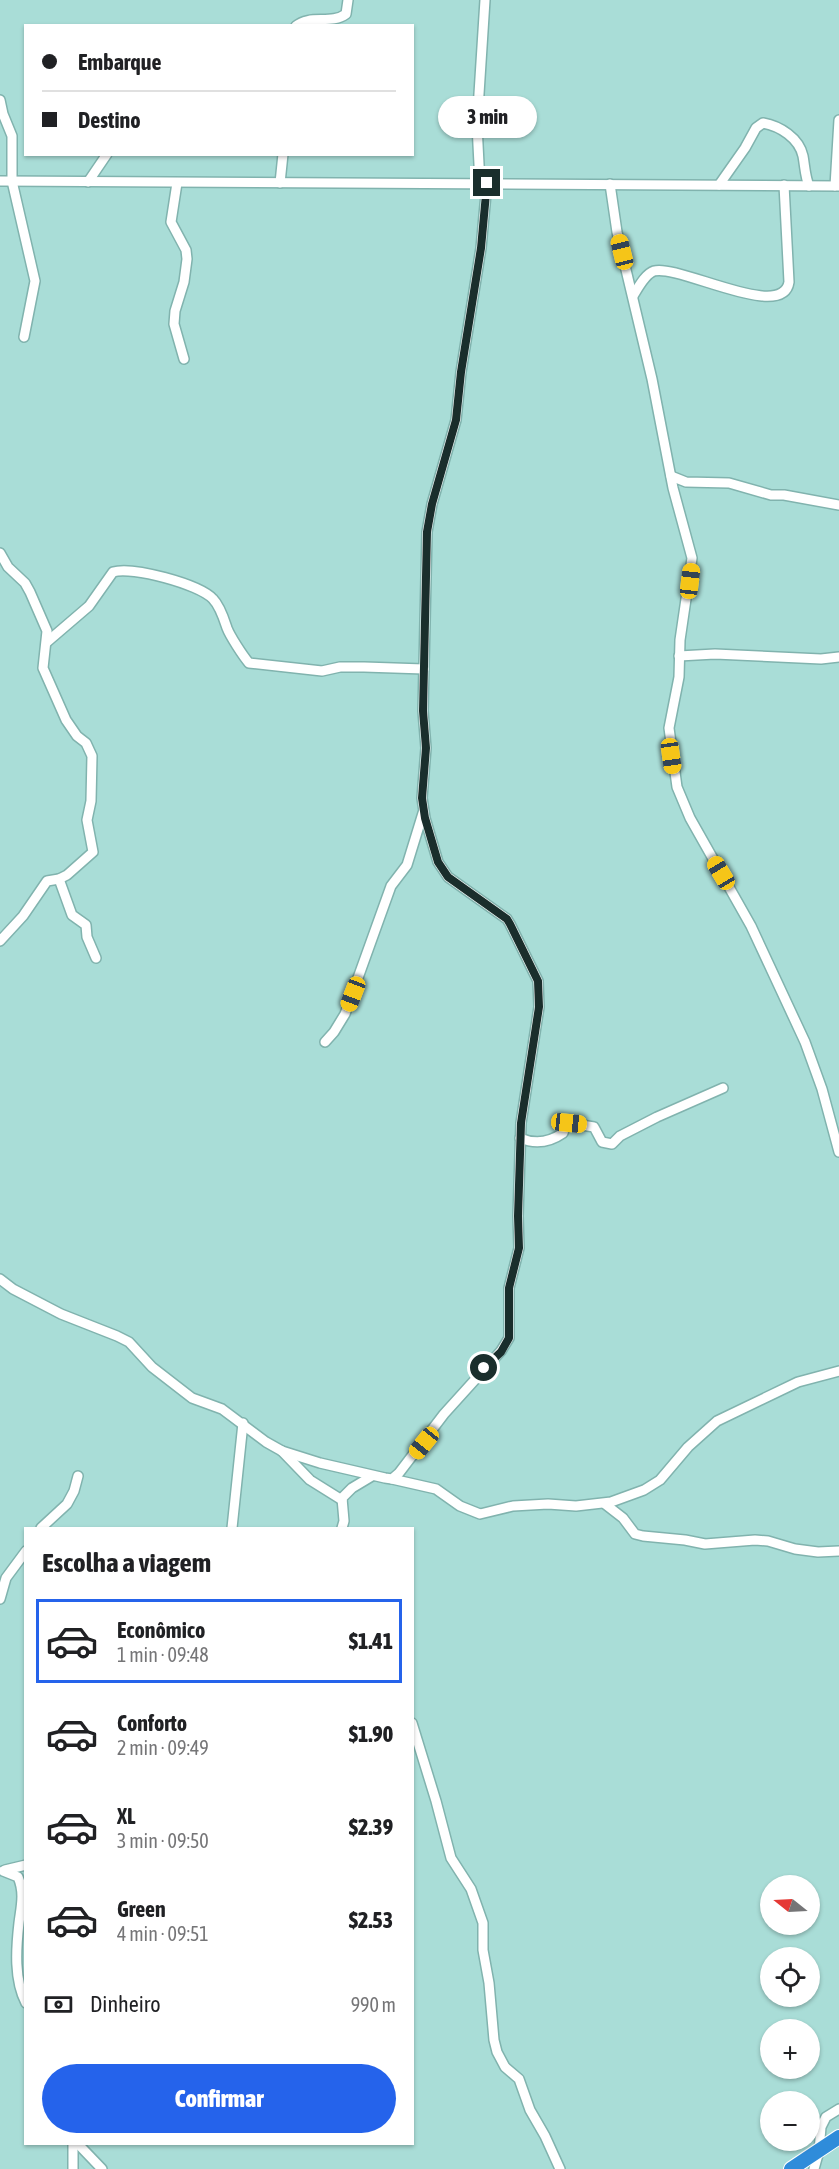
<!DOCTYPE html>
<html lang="pt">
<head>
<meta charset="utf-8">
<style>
  body { margin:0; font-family:"Asap Condensed",sans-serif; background:#f2f2f2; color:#202124; height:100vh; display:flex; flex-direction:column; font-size:22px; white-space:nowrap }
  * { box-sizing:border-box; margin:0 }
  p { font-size:20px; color:#757577 }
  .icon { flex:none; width:33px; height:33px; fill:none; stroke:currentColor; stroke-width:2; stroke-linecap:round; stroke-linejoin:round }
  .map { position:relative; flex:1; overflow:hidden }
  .sheet { position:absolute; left:24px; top:1527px; width:390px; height:618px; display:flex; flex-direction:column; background:#fff; border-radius:0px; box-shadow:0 2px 4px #0004 }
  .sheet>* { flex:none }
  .hud { position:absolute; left:24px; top:24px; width:390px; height:132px; border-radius:0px; box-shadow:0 2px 4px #0004; display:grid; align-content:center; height:132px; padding:0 18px; background:#fff }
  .needle { width:39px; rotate:288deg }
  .buttons { position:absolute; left:760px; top:1875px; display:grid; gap:12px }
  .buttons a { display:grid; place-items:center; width:60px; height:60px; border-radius:50%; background:#fff; box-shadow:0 2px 4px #0004; font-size:30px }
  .end { position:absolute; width:27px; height:27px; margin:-14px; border:8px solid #1a2e2c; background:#fff; box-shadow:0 0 0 3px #fff }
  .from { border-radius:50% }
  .bubble { position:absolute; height:42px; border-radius:21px; background:#fff; box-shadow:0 2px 4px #0004; font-size:20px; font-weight:800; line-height:42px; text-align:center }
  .car { position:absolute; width:18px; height:36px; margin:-18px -9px; border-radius:8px; box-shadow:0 0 4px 2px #0007; background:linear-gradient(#f5c518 24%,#345 0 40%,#f5c518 0 76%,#345 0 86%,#f5c518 0) }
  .hud b { display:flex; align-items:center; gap:21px; height:57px; font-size:22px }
  .hud b+b { border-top:2px solid #e0e0e0 }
  .hud i { width:15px; height:15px; background:#202124 }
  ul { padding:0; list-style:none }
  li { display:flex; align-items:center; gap:18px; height:84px; margin:0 12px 9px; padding:0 6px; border:3px solid transparent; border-radius:0px }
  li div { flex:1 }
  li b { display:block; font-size:22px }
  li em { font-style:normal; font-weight:800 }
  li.active { border-color:#2563eb }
  li>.icon { width:54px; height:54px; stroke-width:1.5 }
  h2 { padding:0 18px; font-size:27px; line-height:72px }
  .pay { display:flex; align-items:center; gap:15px; height:66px; padding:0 18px; font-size:22px }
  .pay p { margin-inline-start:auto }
  .cta { display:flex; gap:12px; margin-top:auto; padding:12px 18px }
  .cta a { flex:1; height:69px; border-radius:36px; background:#2563eb; color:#fff; font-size:24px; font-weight:800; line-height:69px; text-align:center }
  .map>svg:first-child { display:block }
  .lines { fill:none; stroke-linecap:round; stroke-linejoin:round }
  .minor-casing { stroke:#81b3ae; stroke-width:12 }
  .highway-casing { stroke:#fff; stroke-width:16 }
  .minor { stroke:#fff; stroke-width:9 }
  .highway { stroke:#2f8cda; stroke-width:14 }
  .route { stroke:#1a2e2c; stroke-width:8 }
</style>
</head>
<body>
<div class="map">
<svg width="839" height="2169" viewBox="0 0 839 2169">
  <rect width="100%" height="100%" fill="#a9ddd7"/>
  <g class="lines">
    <defs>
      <g id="minor">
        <path d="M296 26C310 14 331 25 346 14L348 0"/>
        <path d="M0 100 3 114 12 136V181L35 281 24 337"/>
        <path d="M0 181 839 186"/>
        <path d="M88 182 107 154"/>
        <path d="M177 183 171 222 186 250 187 259 184 282 175 311 174 324 184 359"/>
        <path d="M280 183 283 154"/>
        <path d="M480 184 477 125 485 0"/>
        <path d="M610 184 617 232 652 379 673 488 692 558 680 640 679 677 669 728 677 787 690 818 751 926 805 1042 822 1089 839 1152"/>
        <path d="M719 185 745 148 756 128 763 123C780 126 799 138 803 156 805 167 805 176 809 186"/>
        <path d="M835 186 839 120"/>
        <path d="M633 296C638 288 645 274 654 271 679 264 783 322 789 282L784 185"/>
        <path d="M671 476 686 482 729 483 771 495H784L839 505"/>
        <path d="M0 553 8 567 25 583 30 592 47 631 43 668 66 720 77 736 86 743 92 756 91 801 87 820 93 852 67 875 59 879 47 881 23 916 0 941"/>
        <path d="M47 642 89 606 113 572C132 566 199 584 213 599 220 606 224 619 227 628 230 636 243 656 249 663L322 671 340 667H364L424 669"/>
        <path d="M679 656 715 654 821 659 839 657"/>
        <path d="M59 879 72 915 86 925 87 937 96 958"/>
        <path d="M325 1042 334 1032 345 1014 391 886 407 865 423 813"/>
        <path d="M520 1138C536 1145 550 1142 563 1133L566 1125 569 1123 594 1127 602 1142 612 1144 620 1136 657 1117 723 1088"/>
        <path d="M0 1279 13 1289 61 1314 117 1336 129 1342 152 1367 192 1398 222 1409 266 1442 282 1451 320 1463 385 1478 392 1479 399 1473 444 1414 501 1351 509 1338V1288L519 1248 518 1216 521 1123 539 1007 538 981 510 924 507 919 448 877 438 862 425 818 422 798 426 748 423 711 427 532 432 504 456 420 461 372 481 248 487 183"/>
        <path d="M282 1451 310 1480 342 1500"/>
        <path d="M392 1479 436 1489 460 1506 480 1514 513 1506 548 1504 576 1506 611 1502 644 1490 660 1480 688 1447 717 1421 798 1382 839 1371"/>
        <path d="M605 1504 623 1518 635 1534 643 1536 685 1540 705 1544 755 1540 768 1541 795 1549 818 1552 839 1551"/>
        <path d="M41 1528 67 1504 74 1491 78 1476"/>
        <path d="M232 1528 243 1423"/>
        <path d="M342 1528 344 1521 342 1498 352 1488 372 1476"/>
        <path d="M0 1599 6 1578 26 1551"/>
        <path d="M412 1723 436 1801 451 1858 471 1889 483 1923V1950L489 1983 494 2040 497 2052 505 2067 519 2079 530 2110 545 2136 560 2169"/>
        <path d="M5 1870 26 1865"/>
        <path d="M3 1871 18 1877C25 1893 21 1907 19 1923 16 1949 14 1980 26 2003"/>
        <path d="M78 2144 102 2169"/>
        <path d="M73 2169V2144"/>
        <path d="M814 2169 819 2151 821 2127 826 2117 839 2109"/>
      </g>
      <path id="highway" d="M791 2169 839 2137"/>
    </defs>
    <use href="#minor" class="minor-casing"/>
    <use href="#highway" class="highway-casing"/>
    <use href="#minor" class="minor"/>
    <use href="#highway" class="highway"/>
  </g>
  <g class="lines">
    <path class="route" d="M484 1368 501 1352 509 1338V1288L519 1248 518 1216 521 1123 539 1007 538 981 510 924 507 919 448 877 438 862 425 818 422 798 426 748 423 711 427 532 432 504 456 420 461 372 481 248 487 183"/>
  </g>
</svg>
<div class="buttons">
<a><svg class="needle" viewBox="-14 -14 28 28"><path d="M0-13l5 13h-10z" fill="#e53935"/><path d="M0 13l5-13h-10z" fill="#757577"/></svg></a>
<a><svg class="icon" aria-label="locate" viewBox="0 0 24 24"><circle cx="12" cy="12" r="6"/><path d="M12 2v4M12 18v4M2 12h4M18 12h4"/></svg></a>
<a>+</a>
<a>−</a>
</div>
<i class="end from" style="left:484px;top:1368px"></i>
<i class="end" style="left:487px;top:183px"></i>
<div class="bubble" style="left:438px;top:96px;width:99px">3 min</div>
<i class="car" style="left:622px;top:252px;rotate:346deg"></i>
<i class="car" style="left:690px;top:581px;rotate:7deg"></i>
<i class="car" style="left:671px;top:756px;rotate:172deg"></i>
<i class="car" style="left:721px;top:873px;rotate:329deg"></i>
<i class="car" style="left:353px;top:994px;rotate:201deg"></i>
<i class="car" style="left:569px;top:1123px;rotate:96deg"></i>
<i class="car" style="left:424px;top:1443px;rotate:219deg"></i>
<div class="hud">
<b><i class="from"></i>Embarque</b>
<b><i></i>Destino</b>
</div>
<section class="sheet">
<h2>Escolha a viagem</h2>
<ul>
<li class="active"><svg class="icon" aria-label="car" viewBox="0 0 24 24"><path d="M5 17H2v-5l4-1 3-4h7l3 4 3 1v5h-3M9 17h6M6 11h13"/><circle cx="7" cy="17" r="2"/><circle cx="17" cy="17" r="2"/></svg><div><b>Econômico</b><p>1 min · 09:48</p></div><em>$1.41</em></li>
<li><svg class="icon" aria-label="car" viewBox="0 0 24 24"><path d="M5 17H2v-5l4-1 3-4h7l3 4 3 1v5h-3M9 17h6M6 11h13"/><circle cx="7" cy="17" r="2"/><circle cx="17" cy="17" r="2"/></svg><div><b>Conforto</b><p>2 min · 09:49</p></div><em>$1.90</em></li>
<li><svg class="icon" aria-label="car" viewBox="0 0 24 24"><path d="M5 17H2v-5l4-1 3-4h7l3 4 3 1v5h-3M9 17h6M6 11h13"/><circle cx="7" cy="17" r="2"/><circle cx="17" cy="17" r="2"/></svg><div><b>XL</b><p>3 min · 09:50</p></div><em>$2.39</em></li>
<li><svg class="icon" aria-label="car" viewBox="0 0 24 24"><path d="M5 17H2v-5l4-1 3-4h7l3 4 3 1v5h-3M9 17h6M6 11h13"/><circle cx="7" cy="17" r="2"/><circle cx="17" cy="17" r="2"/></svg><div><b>Green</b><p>4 min · 09:51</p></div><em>$2.53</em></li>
</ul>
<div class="pay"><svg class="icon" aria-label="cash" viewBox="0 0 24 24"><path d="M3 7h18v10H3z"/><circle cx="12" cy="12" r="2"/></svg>Dinheiro<p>990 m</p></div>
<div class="cta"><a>Confirmar</a></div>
</section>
</div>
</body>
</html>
